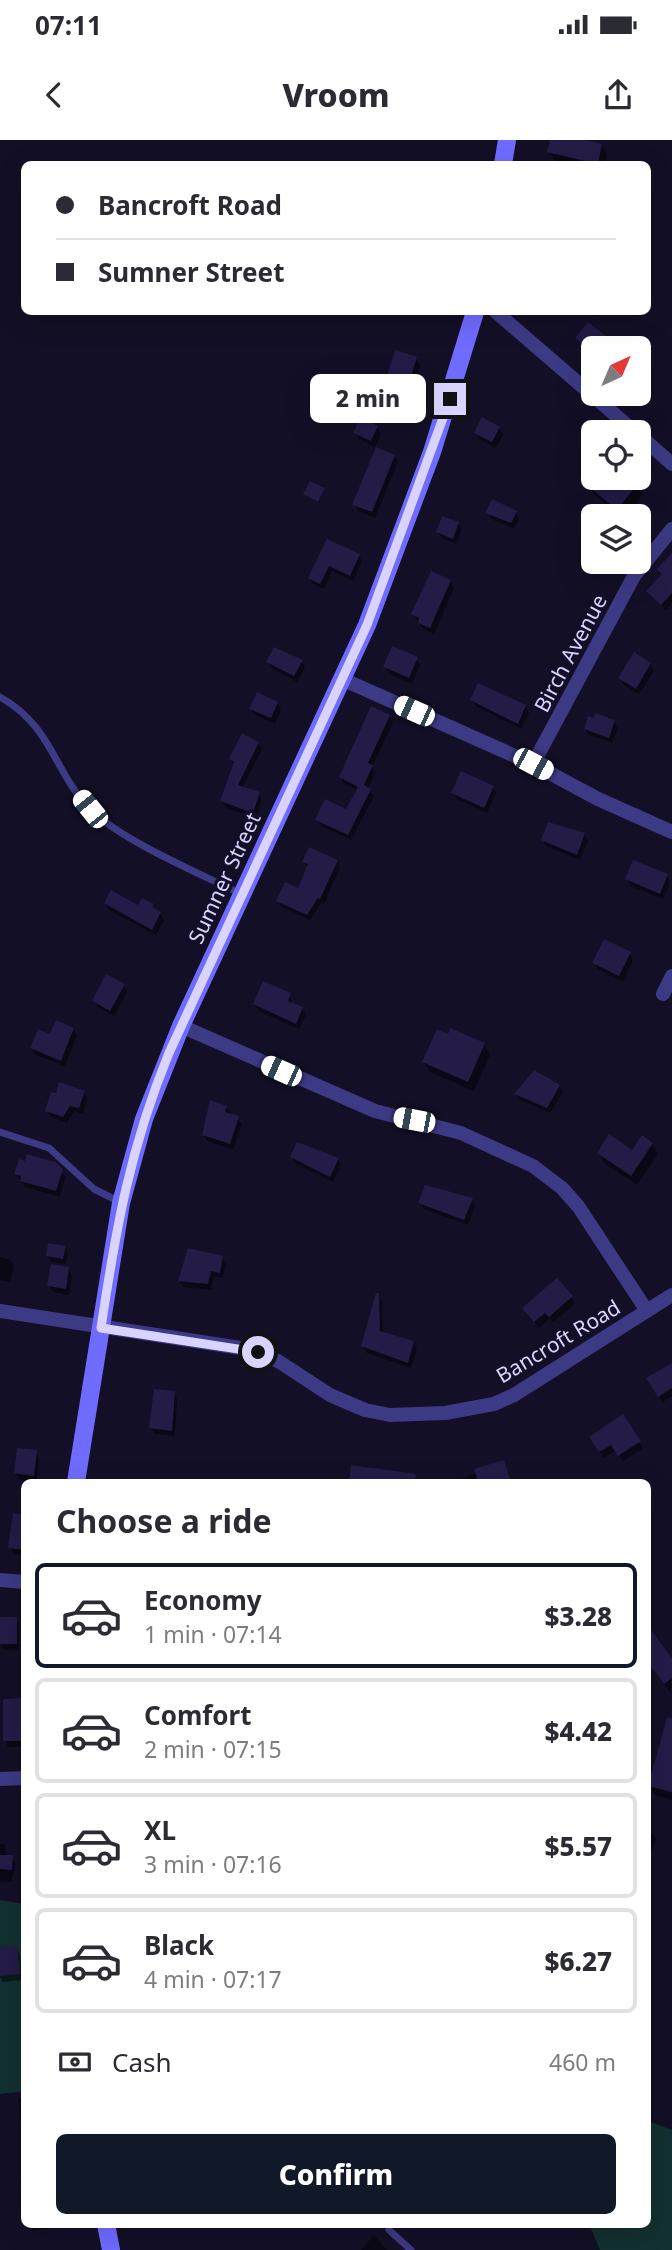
<!DOCTYPE html>
<html lang="en">
<head>
<meta charset="utf-8">
<style>
  body { margin:0; font-family:"Noto Sans",sans-serif; background:#f7f7f7; color:#2b2b33; height:100vh; display:flex; flex-direction:column; font-size:26px; white-space:nowrap }
  * { box-sizing:border-box; margin:0 }
  p { font-size:23px; color:#7c7c81 }
  .icon { flex:none; width:38px; height:38px; fill:none; stroke:currentColor; stroke-width:2; stroke-linecap:round; stroke-linejoin:round }
  .map { position:relative; flex:1; overflow:hidden }
  .side { position:absolute; left:21px; top:1339px; width:630px; height:749px; display:flex; flex-direction:column; background:#fff; border-radius:10px; box-shadow:0 7px 28px #0002 }
  .side>* { flex:none }
  .banner { position:absolute; left:21px; top:21px; width:630px; height:154px; border-radius:10px; box-shadow:0 7px 28px #0002; display:grid; align-content:center; height:154px; padding:0 35px; background:#fff }
  .needle { width:46px; rotate:44deg }
  .buttons { position:absolute; left:581px; top:196px; display:grid; gap:14px }
  .buttons a { display:grid; place-items:center; width:70px; height:70px; border-radius:10px; background:#fff; box-shadow:0 7px 28px #0002; font-size:35px }
  .end { position:absolute; width:32px; height:32px; margin:-16px; border:9px solid #d9d4ff; background:#111; box-shadow:0 0 0 4px #111 }
  .from { border-radius:50% }
  .bubble { position:absolute; height:49px; border-radius:10px; background:#fff; box-shadow:0 7px 28px #0002; font-size:23px; font-weight:800; line-height:49px; text-align:center }
  .car { position:absolute; width:21px; height:42px; margin:-21px -10px; border-radius:9px; box-shadow:0 0 5px 2px #0007; background:linear-gradient(#fff 24%,#345 0 40%,#fff 0 76%,#345 0 86%,#fff 0) }
  .banner b { display:flex; align-items:center; gap:24px; height:66px; font-size:26px }
  .banner b+b { border-top:2px solid #e1e1e2 }
  .banner i { width:18px; height:18px; background:#2b2b33 }
  ul { padding:0; list-style:none }
  li { display:flex; align-items:center; gap:21px; height:105px; margin:0 14px 10px; padding:0 21px; border:4px solid #e1e1e2; border-radius:10px }
  li div { flex:1 }
  li b { display:block; font-size:26px }
  li em { font-style:normal; font-weight:800 }
  li.selected { border-color:#111827 }
  li>.icon { width:63px; height:63px; stroke-width:1.5 }
  h2 { padding:0 35px; font-size:32px; line-height:84px }
  .pay { display:flex; align-items:center; gap:18px; height:77px; padding:0 35px; font-size:26px }
  .pay p { margin-inline-start:auto }
  .cta { display:flex; gap:14px; margin-top:auto; padding:14px 35px }
  .cta a { flex:1; height:80px; border-radius:10px; background:#111827; color:#fff; font-size:28px; font-weight:800; line-height:80px; text-align:center }
  .status { display:flex; justify-content:space-between; align-items:center; height:49px; padding:0 35px; background:#fff; direction:ltr }
  .status svg { height:19px; fill:currentColor }
  header { display:flex; justify-content:space-between; align-items:center; height:91px; padding:0 35px; background:#fff; font-size:32px; font-weight:800 }
  .map>svg:first-child { display:block }
  .green { fill:#12302f }
  .shadow { fill:#0007 }
  .building { fill:#241b47 }
  .lines { fill:none; stroke-linecap:round; stroke-linejoin:round }
  .service { stroke:#3d3a85; stroke-width:7 }
  .minor { stroke:#3d3a85; stroke-width:14 }
  .secondary { stroke:#6f6bff; stroke-width:18 }
  .route { stroke:#d9d4ff; stroke-width:9 }
  .labels { text-anchor:middle; dominant-baseline:central; stroke-width:7; stroke-linejoin:round; paint-order:stroke }
  .street-label { font-size:21px; fill:#d9d4ff; stroke:#130f26 }
</style>
</head>
<body>
<div class="status"><b>07:11</b><svg viewBox="0 0 49 12"><path d="M0 12V9h3v3zM5 12V6h3v6zM10 12V3h3v9zM15 12V0h3v12zM26 1h20v11H26zM47 4h2v5h-2z"/></svg></div>
<header><svg class="icon" aria-label="back" viewBox="0 0 24 24"><path d="M15 5l-7 7 7 7"/></svg>Vroom<svg class="icon" aria-label="share" viewBox="0 0 24 24"><path d="M12 15V3M7 8l5-5 5 5M5 13v7h14v-7"/></svg></header>
<div class="map">
<svg width="672" height="2110" viewBox="0 0 672 2110">
  <rect width="100%" height="100%" fill="#130f26"/>
  <g class="green">
    <path d="M0 1760 24 1764V1951L0 1954Z"/>
    <path d="M648 1981 672 1990V2110H600L589 2084H648Z"/>
  </g>
  <g class="shadow">
    <path d="M552 0H582L601 5 607 15 605 24 555 21 549 11Z"/>
    <path d="M577 198 613 204 615 208H593V214Z"/>
    <path d="M416 219 420 225 406 267 387 261 383 254Z"/>
    <path d="M377 287 381 294 375 307 359 299 355 293Z"/>
    <path d="M499 288 503 295 496 308 479 299 476 293Z"/>
    <path d="M394 316 398 322 375 378 358 371 354 364Z"/>
    <path d="M593 331V338L618 340 639 338 640 334 646 344 640 350 642 354 638 362 626 376H620L591 351 585 341Z"/>
    <path d="M323 349 319 363 305 354Z"/>
    <path d="M604 370 611 376H599Z"/>
    <path d="M487 373H515L519 379 514 389 491 379Z"/>
    <path d="M458 384 462 390 456 404 442 398 438 392Z"/>
    <path d="M328 401 359 416 362 421 353 441 332 431 324 449 313 444 310 438Z"/>
    <path d="M672 427V463L666 470 648 452Z"/>
    <path d="M450 441 454 448 434 494 423 489 413 474Z"/>
    <path d="M416 519 420 525 412 544 389 534 385 527Z"/>
    <path d="M301 521 305 527 297 542 272 528 268 522Z"/>
    <path d="M650 524 654 531 639 554 624 545 620 538Z"/>
    <path d="M472 560 525 566 529 573 521 589 476 566Z"/>
    <path d="M277 563 281 569 275 584 255 575 251 569Z"/>
    <path d="M389 576 393 583 372 627 375 633 368 649 374 656 351 700 321 686 317 680 347 672 358 650 344 644 341 637Z"/>
    <path d="M614 582 618 588 612 603 589 595 585 589Z"/>
    <path d="M258 603 262 609 242 648 259 654 262 660 256 678 226 668 222 661 234 625 231 619Z"/>
    <path d="M493 647 496 653 487 673 457 659 453 653Z"/>
    <path d="M584 694 588 700 580 720 546 706 543 700Z"/>
    <path d="M337 721 340 727 324 764 321 763 310 780 282 767 278 761 299 750 308 728 304 722Z"/>
    <path d="M667 735 670 742 663 759 631 746 627 739Z"/>
    <path d="M106 763 160 773 164 780 156 795 109 770Z"/>
    <path d="M630 814 633 820 623 842 598 829 594 823Z"/>
    <path d="M123 845 127 852 114 876 98 867 94 861Z"/>
    <path d="M290 855 292 865 302 869 306 875 299 889 258 871 255 864Z"/>
    <path d="M73 889 77 895 65 926 36 915 32 908 51 896Z"/>
    <path d="M484 905 490 915 474 951 430 932 424 922Z"/>
    <path d="M523 943 559 946 563 952 550 973 520 960 516 954Z"/>
    <path d="M84 952 87 959 83 974 74 971 67 983 51 977 47 970Z"/>
    <path d="M226 967 242 984 233 1010 208 1001 204 995Z"/>
    <path d="M652 1004 658 1014 637 1045 604 1023 599 1013 633 1012Z"/>
    <path d="M292 1017 338 1019 341 1025 333 1042 296 1024Z"/>
    <path d="M61 1030 65 1037 60 1057 25 1047 16 1034Z"/>
    <path d="M472 1060 475 1066 468 1085 424 1069 420 1062Z"/>
    <path d="M65 1107 68 1114 66 1124 51 1122 47 1116Z"/>
    <path d="M0 1117 11 1120 14 1127 10 1142 0 1140Z"/>
    <path d="M222 1118 226 1124 223 1138 214 1136 211 1150 183 1147 180 1141Z"/>
    <path d="M68 1129 72 1135 69 1155 53 1152 49 1146Z"/>
    <path d="M378 1155 382 1161 383 1194 413 1202 417 1209 411 1228 367 1213 363 1206Z"/>
    <path d="M571 1157 575 1164 553 1182 550 1178 539 1188 524 1168Z"/>
    <path d="M672 1225V1256L663 1262 648 1238Z"/>
    <path d="M174 1253 177 1259 175 1296 155 1294 151 1287Z"/>
    <path d="M639 1302 643 1308 623 1321 616 1310 604 1318 595 1304Z"/>
    <path d="M35 1312 39 1318 37 1341 19 1340 16 1333Z"/>
    <path d="M503 1322 511 1342H460L459 1340Z"/>
    <path d="M14 1375 24 1376V1415L14 1414 10 1407Z"/>
    <path d="M16 1478 19 1485V1510H4L1 1504 0 1479Z"/>
    <path d="M648 1490 672 1520 671 1553 648 1523Z"/>
    <path d="M22 1560 24 1565V1607H8L5 1600Z"/>
    <path d="M672 1593V1660L655 1655 649 1645Z"/>
    <path d="M648 1687 656 1699 648 1720Z"/>
    <path d="M0 1704H4L7 1717H12L16 1724 11 1742H0Z"/>
    <path d="M16 1808 20 1814 22 1840 3 1842 0 1837V1809Z"/>
    <path d="M24 1958V2008L18 1959Z"/>
    <path d="M20 2041H24V2066Z"/>
    <path d="M28 2084H49V2088L31 2091Z"/>
    <path d="M374 2095 387 2110H361Z"/>
  </g>
  <g class="building">
    <path d="M550 0H586L602 4 598 24 547 12Z"/>
    <path d="M588 182 621 208H588L575 198Z"/>
    <path d="M395 210 417 217 403 262 381 255Z"/>
    <path d="M482 277 500 287 492 302 474 293Z"/>
    <path d="M360 278 378 286 371 301 353 293Z"/>
    <path d="M376 307 395 315 372 372 352 365Z"/>
    <path d="M579 338H642L617 370Z"/>
    <path d="M310 341 325 348 318 362 303 354Z"/>
    <path d="M492 359 517 371 511 383 485 373Z"/>
    <path d="M442 376 459 382 453 399 436 392Z"/>
    <path d="M327 399 360 414 350 436 329 426 320 444 308 438Z"/>
    <path d="M672 413V453L661 465 646 451 662 434 657 429Z"/>
    <path d="M431 431 451 440 430 488 418 483 419 478 411 474Z"/>
    <path d="M392 506 418 517 409 538 383 527Z"/>
    <path d="M274 507 303 520 294 536 266 522Z"/>
    <path d="M634 512 651 523 636 549 618 538Z"/>
    <path d="M478 543 526 565 518 584 470 560Z"/>
    <path d="M257 552 278 562 271 578 249 569Z"/>
    <path d="M371 566 390 575 368 623 373 625 364 645 371 649 348 695 315 680 325 659 346 669 358 647 339 637Z"/>
    <path d="M595 573 615 580 609 598 584 589 588 576 594 578Z"/>
    <path d="M242 593 259 602 238 645 260 652 253 673 220 661 234 622 229 619Z"/>
    <path d="M461 631 494 646 484 668 451 653Z"/>
    <path d="M548 682 585 693 577 715 541 700Z"/>
    <path d="M309 707 338 720 320 759 318 758 307 775 276 761 285 742 298 748 308 724 302 722Z"/>
    <path d="M633 720 668 734 660 754 625 739Z"/>
    <path d="M111 750 138 765 142 758 154 764 152 767 161 772 152 790 104 763Z"/>
    <path d="M604 799 631 812 619 836 592 823Z"/>
    <path d="M106 834 125 844 110 871 92 861Z"/>
    <path d="M263 841 291 853 288 861 303 867 296 884 253 864Z"/>
    <path d="M56 880 74 888 61 921 30 908 38 889 50 894Z"/>
    <path d="M450 888 485 903 468 942 422 922 437 889 448 894Z"/>
    <path d="M534 930 560 945 547 968 514 954Z"/>
    <path d="M59 942 85 951 79 968 70 966 63 977 45 971 51 952 56 953Z"/>
    <path d="M210 960 227 966 225 972 239 976 230 1004 202 995Z"/>
    <path d="M609 994 632 1010 642 995 653 1003 631 1036 597 1013Z"/>
    <path d="M297 1002 339 1018 330 1037 290 1017Z"/>
    <path d="M27 1014 55 1022 63 1029 56 1051 20 1041 21 1036 14 1034 19 1019 25 1021Z"/>
    <path d="M425 1045 473 1058 464 1080 418 1063Z"/>
    <path d="M48 1103 66 1106 63 1119 46 1116Z"/>
    <path d="M188 1108 223 1116 220 1133 211 1131 208 1144 178 1141Z"/>
    <path d="M51 1124 69 1127 66 1149 47 1146Z"/>
    <path d="M557 1138 573 1156 549 1177 545 1173 534 1182 522 1168Z"/>
    <path d="M376 1153H379L380 1191 414 1201 408 1223 361 1206Z"/>
    <path d="M672 1223V1248L658 1257 646 1238Z"/>
    <path d="M154 1249 175 1251 172 1291 149 1288Z"/>
    <path d="M623 1274 641 1301 618 1316 611 1305 599 1312 589 1297Z"/>
    <path d="M17 1308 37 1310 34 1336 14 1333Z"/>
    <path d="M504 1320 511 1342H478L474 1329Z"/>
    <path d="M351 1325 416 1334 415 1342H349Z"/>
    <path d="M13 1373 24 1375V1410L8 1408Z"/>
    <rect x="0" y="1477" width="17" height="27"/>
    <path d="M648 1486 672 1518V1538L664 1544 648 1523Z"/>
    <path d="M23 1558V1601H3V1559Z"/>
    <path d="M667 1577 672 1578V1652L648 1646Z"/>
    <path d="M0 1715H13L12 1730 0 1729Z"/>
    <path d="M17 1806 20 1834 0 1836V1807Z"/>
  </g>
  <g class="lines">
    <g class="service">
      <path d="M0 557C53 587 53 631 90 669 122 701 199 733 241 754"/>
      <path d="M0 992 49 1008 94 1049 120 1062"/>
      <path d="M389 2090 411 2110"/>
    </g>
    <g class="minor">
      <path d="M496 172 635 292"/>
      <path d="M639 295 672 324"/>
      <path d="M342 539 533 624 598 659 672 692"/>
      <path d="M533 624 634 436 672 389"/>
      <path d="M663 854 672 836"/>
      <path d="M181 886 375 971 461 993 533 1026 562 1048 578 1066 647 1171"/>
      <path d="M0 1171 247 1209 278 1221 330 1255 365 1270 390 1275 445 1273 494 1264 514 1255 672 1155"/>
      <path d="M0 1440 24 1442"/>
      <path d="M0 1639 24 1638"/>
    </g>
    <g class="secondary">
      <path d="M503 24 507 0"/>
      <path d="M76 1342 121 1063 144 979 181 886 367 485 432 312 475 172"/>
      <path d="M106 2084 111 2110"/>
    </g>
  </g>
  <g class="lines">
    <path class="route" d="M258 1212 101 1188C116 1088 130 1008 169 913L367 485 450 259"/>
  </g>
  <g class="labels">
    <g class="street-label">
      <text transform="translate(570 513) rotate(-62)">Birch Avenue</text>
      <text transform="translate(224 738) rotate(-65)">Sumner Street</text>
      <text transform="translate(558 1201) rotate(-31)">Bancroft Road</text>
    </g>
  </g>
</svg>
<div class="buttons">
<a><svg class="needle" viewBox="-14 -14 28 28"><path d="M0-13l5 13h-10z" fill="#e53935"/><path d="M0 13l5-13h-10z" fill="#7c7c81"/></svg></a>
<a><svg class="icon" aria-label="locate" viewBox="0 0 24 24"><circle cx="12" cy="12" r="6"/><path d="M12 2v4M12 18v4M2 12h4M18 12h4"/></svg></a>
<a><svg class="icon" aria-label="layers" viewBox="0 0 24 24"><path d="M12 4l9 5-9 5-9-5zM3 14l9 5 9-5"/></svg></a>
</div>
<i class="end from" style="left:258px;top:1212px"></i>
<i class="end" style="left:450px;top:259px"></i>
<div class="bubble" style="left:310px;top:234px;width:116px">2 min</div>
<i class="car" style="left:414px;top:571px;rotate:294deg"></i>
<i class="car" style="left:533px;top:624px;rotate:118deg"></i>
<i class="car" style="left:90px;top:669px;rotate:321deg"></i>
<i class="car" style="left:281px;top:931px;rotate:294deg"></i>
<i class="car" style="left:414px;top:980px;rotate:281deg"></i>
<div class="banner">
<b><i class="from"></i>Bancroft Road</b>
<b><i></i>Sumner Street</b>
</div>
<section class="side">
<h2>Choose a ride</h2>
<ul>
<li class="selected"><svg class="icon" aria-label="car" viewBox="0 0 24 24"><path d="M5 17H2v-5l4-1 3-4h7l3 4 3 1v5h-3M9 17h6M6 11h13"/><circle cx="7" cy="17" r="2"/><circle cx="17" cy="17" r="2"/></svg><div><b>Economy</b><p>1 min · 07:14</p></div><em>$3.28</em></li>
<li><svg class="icon" aria-label="car" viewBox="0 0 24 24"><path d="M5 17H2v-5l4-1 3-4h7l3 4 3 1v5h-3M9 17h6M6 11h13"/><circle cx="7" cy="17" r="2"/><circle cx="17" cy="17" r="2"/></svg><div><b>Comfort</b><p>2 min · 07:15</p></div><em>$4.42</em></li>
<li><svg class="icon" aria-label="car" viewBox="0 0 24 24"><path d="M5 17H2v-5l4-1 3-4h7l3 4 3 1v5h-3M9 17h6M6 11h13"/><circle cx="7" cy="17" r="2"/><circle cx="17" cy="17" r="2"/></svg><div><b>XL</b><p>3 min · 07:16</p></div><em>$5.57</em></li>
<li><svg class="icon" aria-label="car" viewBox="0 0 24 24"><path d="M5 17H2v-5l4-1 3-4h7l3 4 3 1v5h-3M9 17h6M6 11h13"/><circle cx="7" cy="17" r="2"/><circle cx="17" cy="17" r="2"/></svg><div><b>Black</b><p>4 min · 07:17</p></div><em>$6.27</em></li>
</ul>
<div class="pay"><svg class="icon" aria-label="cash" viewBox="0 0 24 24"><path d="M3 7h18v10H3z"/><circle cx="12" cy="12" r="2"/></svg>Cash<p>460 m</p></div>
<div class="cta"><a>Confirm</a></div>
</section>
</div>
</body>
</html>
